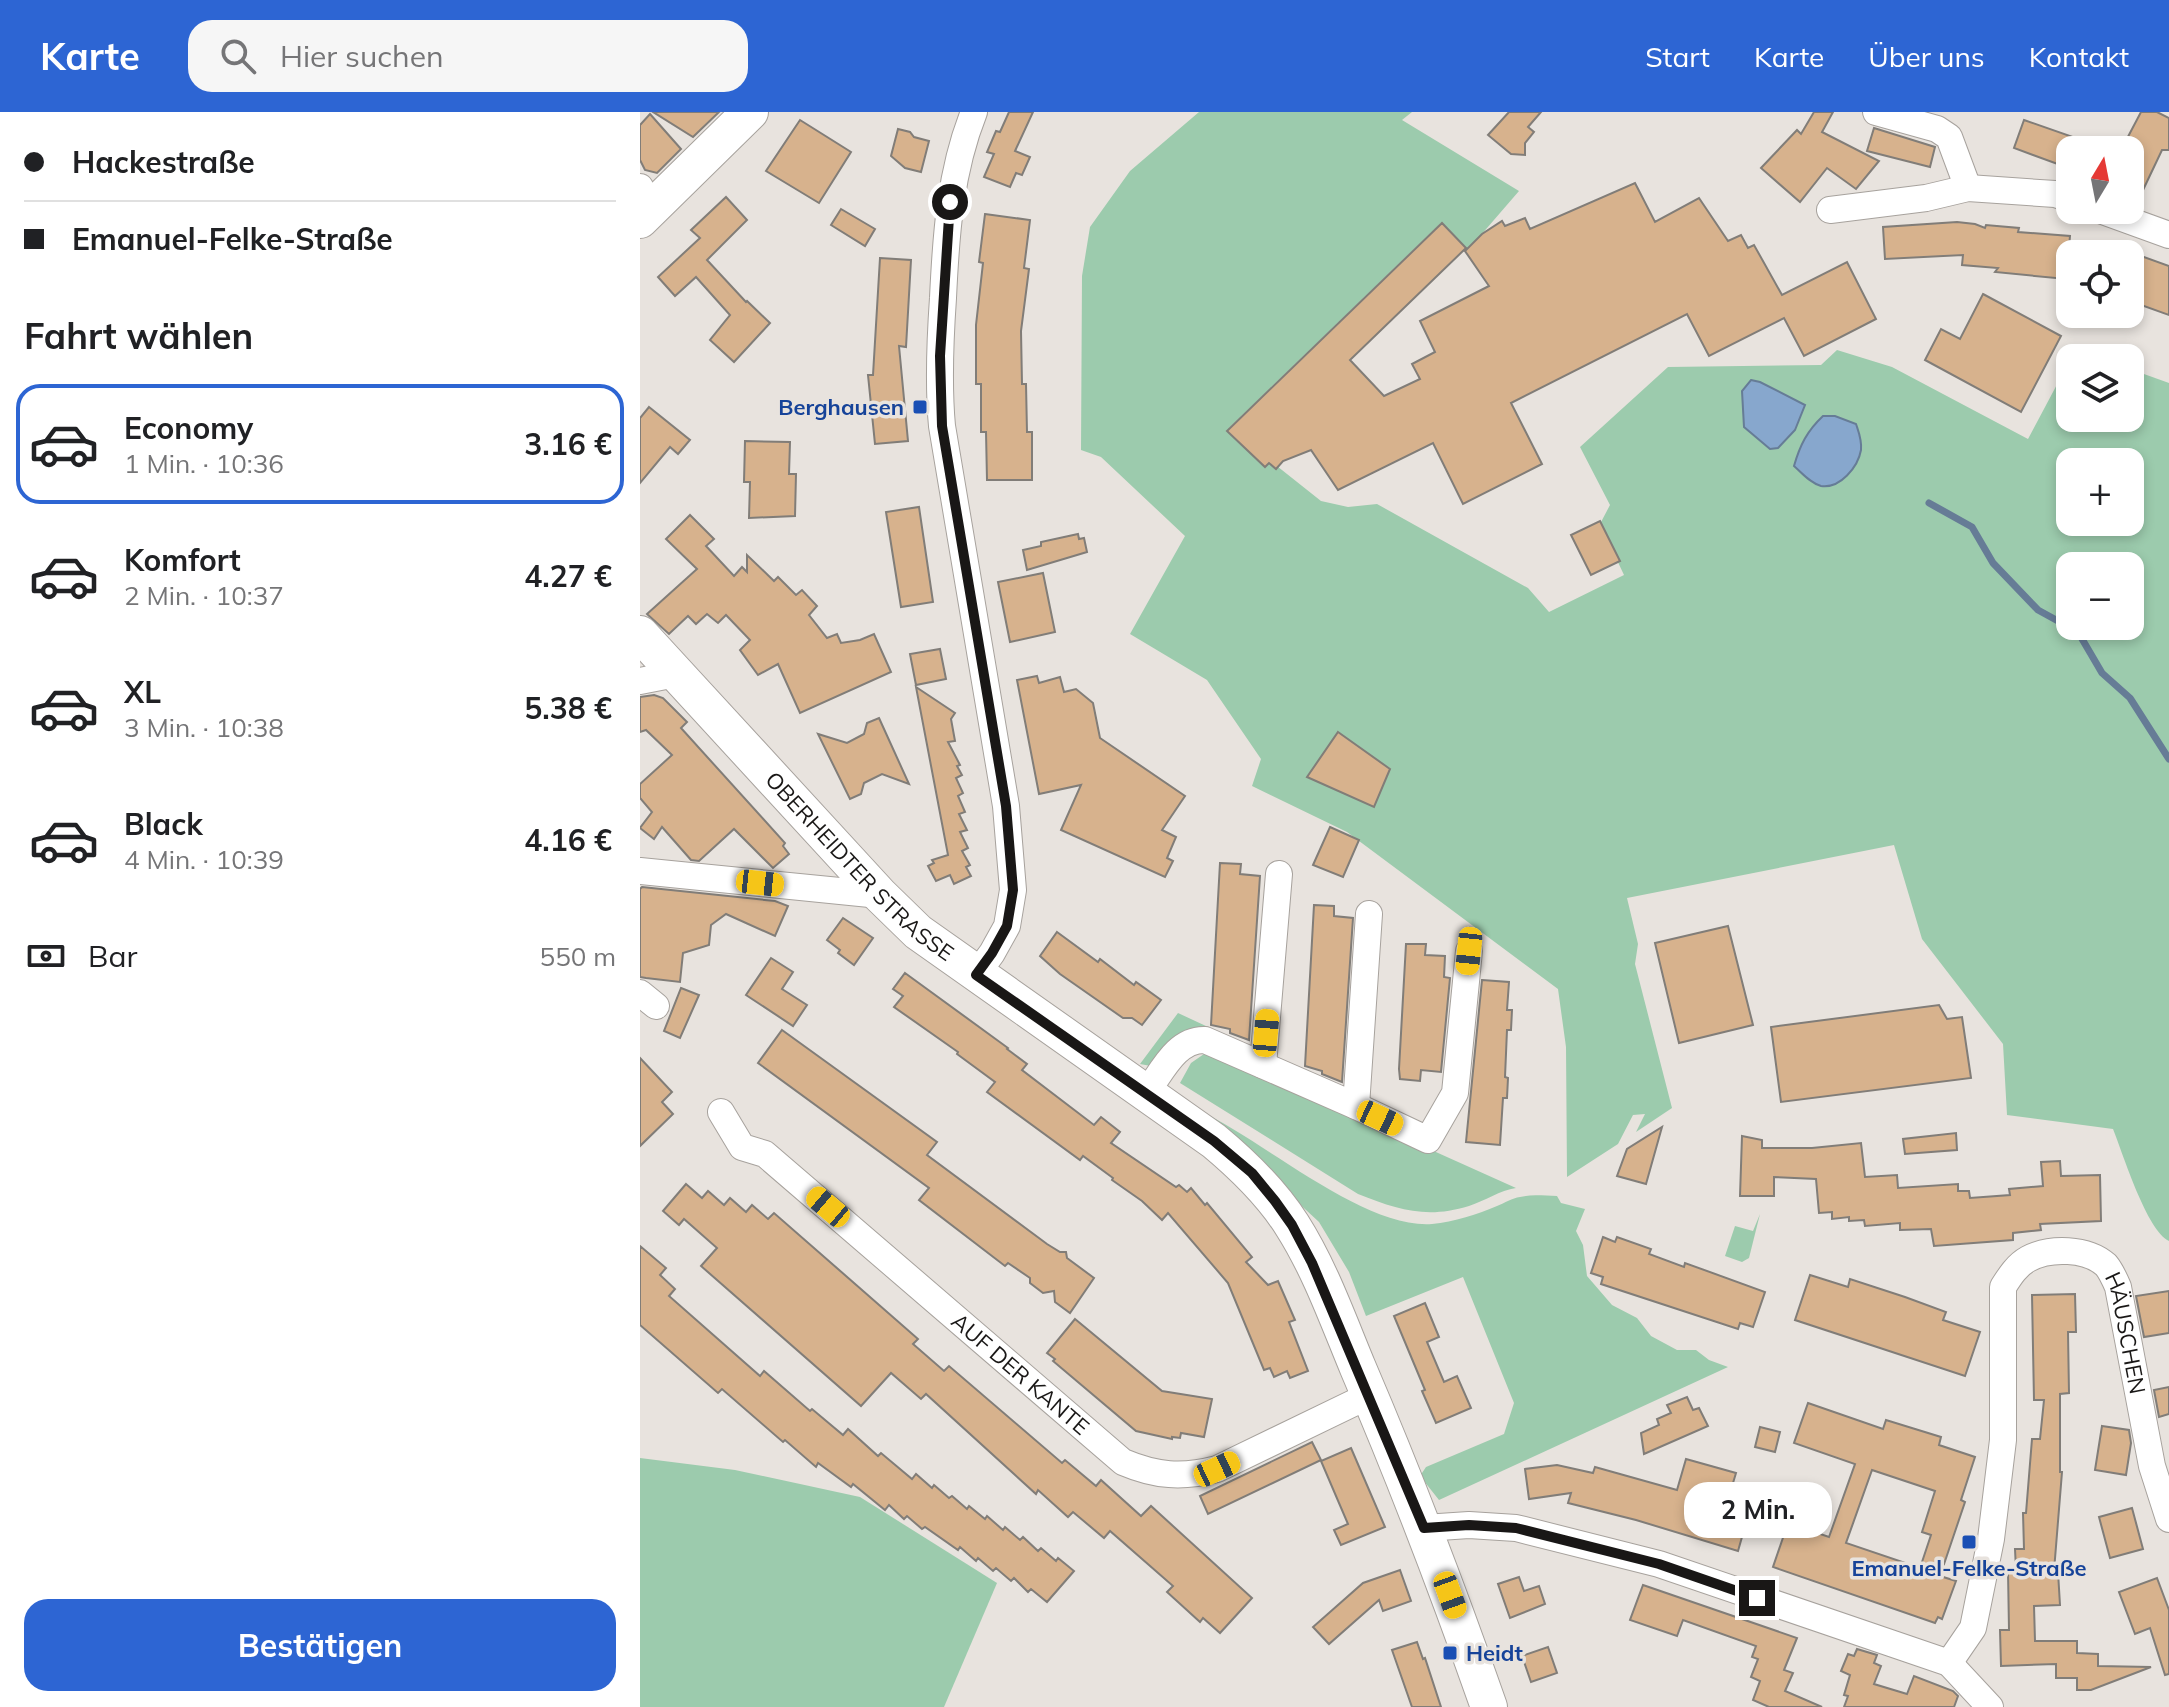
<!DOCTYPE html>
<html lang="de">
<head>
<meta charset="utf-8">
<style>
  body { margin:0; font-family:Mulish,sans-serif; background:#f6f6f6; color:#202124; height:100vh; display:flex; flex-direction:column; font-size:30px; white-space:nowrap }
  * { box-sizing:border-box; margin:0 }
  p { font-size:26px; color:#757577 }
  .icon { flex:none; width:44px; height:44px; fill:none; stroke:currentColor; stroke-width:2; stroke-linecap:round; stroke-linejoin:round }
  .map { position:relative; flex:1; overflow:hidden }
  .panel { display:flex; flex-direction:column; background:#fff; width:640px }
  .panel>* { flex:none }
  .top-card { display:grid; align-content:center; height:176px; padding:0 24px; background:#fff }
  .needle { width:52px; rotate:10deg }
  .controls { position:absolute; left:1416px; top:24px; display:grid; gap:16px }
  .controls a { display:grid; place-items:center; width:88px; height:88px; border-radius:16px; background:#fff; box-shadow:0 4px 12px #0003; font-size:40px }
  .end { position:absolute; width:36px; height:36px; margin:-18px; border:10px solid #191716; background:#fff; box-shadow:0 0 0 4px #fff }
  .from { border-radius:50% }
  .bubble { position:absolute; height:56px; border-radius:24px; background:#fff; box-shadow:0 4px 12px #0003; font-size:26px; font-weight:700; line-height:56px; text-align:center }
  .car { position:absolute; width:24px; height:48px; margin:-24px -12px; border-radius:10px; box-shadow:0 0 6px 2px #0007; background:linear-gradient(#f5c518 24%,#345 0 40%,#f5c518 0 76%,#345 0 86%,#f5c518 0) }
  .top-card b { display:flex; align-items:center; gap:28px; height:76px; font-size:30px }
  .top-card b+b { border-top:2px solid #e0e0e0 }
  .top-card i { width:20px; height:20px; background:#202124 }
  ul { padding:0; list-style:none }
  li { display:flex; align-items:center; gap:24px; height:120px; margin:0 16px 12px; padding:0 8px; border:4px solid transparent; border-radius:24px }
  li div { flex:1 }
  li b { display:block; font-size:30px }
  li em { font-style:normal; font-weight:700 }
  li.active { border-color:#2d65d3 }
  li>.icon { width:72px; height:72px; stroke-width:1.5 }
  h2 { padding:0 24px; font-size:36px; line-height:96px }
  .pay { display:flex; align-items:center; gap:20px; height:88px; padding:0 24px; font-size:30px }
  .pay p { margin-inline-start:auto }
  .action { display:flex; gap:16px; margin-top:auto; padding:16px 24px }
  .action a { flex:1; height:92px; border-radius:24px; background:#2d65d3; color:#fff; font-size:32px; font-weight:700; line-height:92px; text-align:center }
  header { display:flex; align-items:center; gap:48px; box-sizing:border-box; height:112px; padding:0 40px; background:#2d65d3; color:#fff }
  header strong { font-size:38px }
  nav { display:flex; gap:44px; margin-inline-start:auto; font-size:28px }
  .search { width:560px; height:72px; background:#f6f6f6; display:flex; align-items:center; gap:20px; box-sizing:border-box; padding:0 28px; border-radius:24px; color:#757577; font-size:30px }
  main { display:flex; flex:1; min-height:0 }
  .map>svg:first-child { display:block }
  .green { fill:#9ccbad; fill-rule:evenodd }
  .water { fill:#87a7cd; stroke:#667c96; stroke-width:2 }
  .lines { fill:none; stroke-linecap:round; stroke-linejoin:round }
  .stream { stroke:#667c96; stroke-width:7 }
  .building { fill:#d7b28d; stroke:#817d78; stroke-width:2; fill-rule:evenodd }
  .street-casing { stroke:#a7a29d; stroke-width:28 }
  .secondary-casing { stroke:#a7a29d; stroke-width:38 }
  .street { stroke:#fff; stroke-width:26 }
  .secondary { stroke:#fff; stroke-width:36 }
  .route { stroke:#191716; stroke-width:10 }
  .transit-dot { fill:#1a4fb4; stroke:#e8e3de; stroke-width:3 }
  .labels { text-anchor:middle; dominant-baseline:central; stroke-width:7; stroke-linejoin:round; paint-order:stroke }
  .transit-label { font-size:22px; font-weight:bold; fill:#164399; stroke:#e8e3de; text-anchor:end }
  .street-label { font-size:22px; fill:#191716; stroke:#e8e3de }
</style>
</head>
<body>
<header>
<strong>Karte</strong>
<div class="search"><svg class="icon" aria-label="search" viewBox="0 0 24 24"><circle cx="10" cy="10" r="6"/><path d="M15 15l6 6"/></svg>Hier suchen</div>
<nav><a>Start</a><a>Karte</a><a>Über uns</a><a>Kontakt</a></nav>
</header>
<main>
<section class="panel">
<div class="top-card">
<b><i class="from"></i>Hackestraße</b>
<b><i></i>Emanuel-Felke-Straße</b>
</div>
<h2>Fahrt wählen</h2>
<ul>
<li class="active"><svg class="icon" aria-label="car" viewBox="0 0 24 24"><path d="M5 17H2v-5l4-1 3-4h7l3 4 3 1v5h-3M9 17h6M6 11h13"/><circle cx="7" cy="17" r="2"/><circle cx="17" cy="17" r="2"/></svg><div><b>Economy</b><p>1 Min. · 10:36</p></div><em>3.16 €</em></li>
<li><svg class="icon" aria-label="car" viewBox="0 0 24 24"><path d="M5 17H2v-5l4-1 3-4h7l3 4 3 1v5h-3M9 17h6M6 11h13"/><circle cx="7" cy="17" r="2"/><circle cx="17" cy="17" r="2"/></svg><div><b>Komfort</b><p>2 Min. · 10:37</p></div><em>4.27 €</em></li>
<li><svg class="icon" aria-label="car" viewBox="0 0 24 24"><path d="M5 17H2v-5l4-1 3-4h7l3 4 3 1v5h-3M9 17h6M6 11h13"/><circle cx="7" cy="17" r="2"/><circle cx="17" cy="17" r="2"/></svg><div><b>XL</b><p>3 Min. · 10:38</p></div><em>5.38 €</em></li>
<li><svg class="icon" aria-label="car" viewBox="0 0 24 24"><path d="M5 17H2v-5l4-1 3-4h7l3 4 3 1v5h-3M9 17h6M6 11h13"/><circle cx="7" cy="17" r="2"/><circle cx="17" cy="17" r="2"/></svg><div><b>Black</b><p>4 Min. · 10:39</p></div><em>4.16 €</em></li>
</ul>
<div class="pay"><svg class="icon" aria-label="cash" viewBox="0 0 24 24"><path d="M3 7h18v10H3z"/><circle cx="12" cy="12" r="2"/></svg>Bar<p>550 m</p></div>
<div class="action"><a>Bestätigen</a></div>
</section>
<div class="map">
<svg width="1529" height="1595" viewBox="0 0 1529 1595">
  <rect width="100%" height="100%" fill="#e8e3de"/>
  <g class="green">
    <path d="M559 0H772L762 8 879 79 828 138 801 111 589 316 681 389 708 395 737 392 888 476 909 500 984 463 960 412 970 393 940 335 1028 255 1181 253 1197 238 1252 255 1388 327 1430 248V306H1490V257L1529 271V1129C1507 1119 1483 1042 1473 1017L1367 1003 1363 932 1282 827 1254 733 987 786 998 832 995 852 1032 996 996 1020 1005 1002 993 1003 978 1032 927 1065 926 935 918 877 707 720 612 674 621 647 567 568 490 522 545 424 461 345 441 338 442 164 450 115 490 59ZM1430 350H1490V410H1430ZM1430 454H1490V514H1430Z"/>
    <path d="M538 901 581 921 596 932 545 919C529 926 523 942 511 954L500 952Z"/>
    <path d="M564 942 582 944 876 1076C860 1078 845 1089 829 1094 787 1107 758 1098 718 1082L540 971 551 951Z"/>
    <path d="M558 998C622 1027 723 1117 792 1112 814 1110 838 1102 857 1094 865 1091 872 1086 880 1085 892 1082 905 1084 917 1084L921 1091 945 1097 936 1119 943 1133 947 1164 972 1193 997 1206 1011 1224 1037 1238H1056L1069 1248 1088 1255 799 1388 780 1364 786 1355 864 1322 874 1291 823 1165 726 1204 709 1160 679 1110Z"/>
    <path d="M1120 1102 1109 1146 1102 1150 1085 1144 1095 1114 1113 1119Z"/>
    <path d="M0 1346 95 1358 220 1385 357 1471 304 1595H0Z"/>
  </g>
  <g class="water">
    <path d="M1111 268 1120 270 1165 293 1155 318 1138 336 1130 337 1104 315 1102 279Z"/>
    <path d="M1183 304H1195L1216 312C1219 321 1222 328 1221 338 1218 355 1200 377 1181 374 1170 371 1162 361 1154 354 1160 333 1167 319 1183 304Z"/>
  </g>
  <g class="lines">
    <path class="stream" d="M1289 391 1332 415 1353 451 1398 498 1438 520 1462 561 1490 586 1529 647"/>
  </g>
  <g class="building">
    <path d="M13 0H79L53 25Z"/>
    <path d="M369 0H393L375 39 390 45 382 63 376 61 370 75 344 65 354 42 347 40 356 19 360 20Z"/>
    <path d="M869 0H901L888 15 894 20 885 31V43L871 42 848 23Z"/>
    <path d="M1174 0H1193L1182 20 1239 49 1216 77 1187 56 1160 90 1121 56 1157 18 1161 22Z"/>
    <path d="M1501 0H1517L1529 6V38H1522L1503 78 1490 71V38H1481Z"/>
    <path d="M10 2 41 37 17 61 5 58 0 48V13Z"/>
    <path d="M160 8 211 40 179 91 126 59Z"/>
    <path d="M1384 8 1433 25 1423 54 1374 36Z"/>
    <path d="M1234 16 1295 35 1290 55 1227 39Z"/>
    <path d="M258 17 270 20 274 25 289 29 281 60 265 56 251 44Z"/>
    <path d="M995 71 1015 110 1059 86 1088 129 1101 123 1108 136 1114 133 1142 183 1207 150 1236 207 1164 244 1144 206 1069 244 1047 202 871 291 902 352 823 392 793 331 698 378 671 338 643 349 636 357 629 351 625 355 587 319 802 111 826 136 710 248 744 284 780 267 772 252 795 240 780 209 849 174 825 139 842 122 862 109 865 114 885 106 890 117Z"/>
    <path d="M86 85 107 108 67 148 106 190 107 189 130 211 94 250 70 228 90 203 56 165 35 184 18 165 60 126 51 118Z"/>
    <path d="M201 97 235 117 225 134 191 113Z"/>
    <path d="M345 102 390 108 384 156 389 157 381 219 382 272H386L387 320H392V368H347L346 320H341V272H336V213L343 151 339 150Z"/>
    <path d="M1317 110 1335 112 1345 116 1346 113 1379 116 1378 120 1430 124 1426 167 1355 160 1358 156 1322 153 1323 143 1245 147 1243 115Z"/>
    <path d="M1490 140 1529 154V203L1490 189Z"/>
    <path d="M240 146 271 148 266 235 259 234 268 329 235 332 228 263H233Z"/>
    <path d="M1343 182 1421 224 1381 300 1285 248 1301 217 1320 227Z"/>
    <path d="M9 295 50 328 38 342 30 335 0 371V306Z"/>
    <path d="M105 329 150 330 149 362H156L155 404 109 406 110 370H104Z"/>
    <path d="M279 395 293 490 261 495 246 400Z"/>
    <path d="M50 403 74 427 66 434 94 464 102 455 107 460V443L134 469 138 465 156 483 162 478 177 494 169 503 187 526 197 522 201 531 220 528 234 522 251 560 160 601 138 552 118 563 100 538 110 528 86 503 78 511 67 502 56 512 48 504 29 522 7 502 57 457 26 427Z"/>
    <path d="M960 409 980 449 951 463 931 423Z"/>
    <path d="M438 422 439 427 444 426 447 440 387 458 383 438 401 434V430Z"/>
    <path d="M403 461 415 520 370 530 358 470Z"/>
    <path d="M300 537 306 567 276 573 270 542Z"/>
    <path d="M397 564 399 571 420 565 424 580 436 577 453 591 460 626 545 684 522 718 536 725 527 746 533 749 525 765 421 718 441 673 399 682 377 568Z"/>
    <path d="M276 575 315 601 311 607 315 629 308 630 320 653 317 654 322 663 316 666 323 681 318 684 325 700 319 702 327 718 320 720 328 736 322 739 330 753 326 755 331 764 314 772 310 763 296 769 288 754 294 751 292 748 308 743Z"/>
    <path d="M14 583 23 586 47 610 41 616 145 731 143 734 149 742 133 756 94 717 59 749 51 748 22 715 14 727 0 716 12 700 0 686V672L32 643 6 618 0 620V585Z"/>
    <path d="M239 606 269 672 242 662 224 671 221 682 210 687 178 622 207 631 224 622 227 611Z"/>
    <path d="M698 620 750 657 734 695 667 665Z"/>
    <path d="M690 715 719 728 703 765 673 753Z"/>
    <path d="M580 751 601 752 600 762 620 764 609 928 590 921V917L571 913Z"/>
    <path d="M2 775 135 789 148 794 135 824 86 802 71 813 69 833 43 841 40 870 6 866 0 865V777Z"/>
    <path d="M674 793 694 794V804L713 806 702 970 682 962V959L665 954Z"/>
    <path d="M203 806 233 826 214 853 198 841 200 838 187 828Z"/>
    <path d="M1088 814 1113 913 1039 931 1015 831Z"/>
    <path d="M417 820 458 850 460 847 494 873 496 870 521 888 502 913 492 906H483L420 862 400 844Z"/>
    <path d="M766 832H786L785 843 805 844 804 865 810 866 801 960 781 958 780 969 760 967 759 957Z"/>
    <path d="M131 846 153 860 142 877 167 893 153 914 106 883Z"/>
    <path d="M265 861 368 936 367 937 387 952 382 958 454 1013 461 1005 480 1020 471 1031 536 1075 539 1073 547 1080 551 1076 565 1093 567 1091 612 1145 606 1150 628 1173 638 1169 655 1208 649 1210 668 1259 650 1266 647 1259 634 1265 630 1256 624 1258 588 1171 528 1101 522 1108 502 1089 472 1068 473 1066 443 1044 440 1048 347 980 355 970 317 942 318 940 254 895 263 884 253 877Z"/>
    <path d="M842 868 869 870 867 898H872L871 918H867L865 965 868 966 867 986H863L860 1033 826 1030Z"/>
    <path d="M41 876 59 883 40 926 24 919Z"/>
    <path d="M1299 893 1307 907 1322 905 1331 966 1141 990 1131 915Z"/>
    <path d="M142 918 297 1030 287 1043 407 1132 420 1140H426L427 1146 454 1166 430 1201 415 1190 414 1179 403 1181 390 1171V1166L368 1151 365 1154 279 1088 289 1076 118 951Z"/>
    <path d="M0 946 32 980 22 990 33 1002 0 1034Z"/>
    <path d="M1022 1015 1006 1072 977 1064 987 1037Z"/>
    <path d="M1316 1021 1317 1038 1265 1042 1263 1027Z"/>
    <path d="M1102 1024 1122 1028V1036H1172L1221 1031 1225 1065 1257 1063 1258 1076 1318 1072V1079H1329L1330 1086 1370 1083 1369 1077 1403 1074 1401 1050 1420 1049 1421 1064 1460 1063 1461 1109 1400 1112 1401 1118 1373 1121V1128L1294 1134 1291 1117 1260 1118V1111L1225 1114 1224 1108 1209 1109V1105L1192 1107V1100L1179 1101 1176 1067 1134 1065V1084H1100Z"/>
    <path d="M46 1072 62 1086 68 1079 84 1093 90 1086 106 1100 112 1093 128 1107 134 1101 278 1227 273 1232 304 1259 309 1254 422 1351 425 1348 456 1374 461 1368 501 1404 511 1394 612 1486 580 1521 563 1506 560 1510 527 1480 533 1474 470 1419 464 1426 433 1400 428 1405 398 1378 396 1382 286 1282 281 1287 251 1261 221 1294 61 1154 77 1136 44 1107 39 1113 23 1099Z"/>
    <path d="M963 1125 975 1130 977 1125 1011 1137 1009 1142 1044 1155 1045 1151 1125 1180 1113 1215 1100 1211 1098 1217 961 1172 963 1165 951 1161Z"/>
    <path d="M0 1134 26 1156 20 1163 35 1177 29 1184 120 1264 124 1259 170 1299 172 1297 203 1323 208 1317 238 1344 241 1341 272 1367 276 1362 292 1376 294 1373 309 1386 312 1384 327 1397 329 1394 345 1407 347 1404 363 1418 365 1415 380 1428 383 1425 398 1439 401 1436 416 1449 418 1446 434 1459 407 1490 391 1477 388 1480 374 1466 371 1469 356 1456 353 1459 338 1446 336 1449 320 1435 318 1438 285 1415 282 1417 267 1404 264 1407 249 1393 245 1398 213 1372 211 1375 178 1351 176 1355 145 1328 143 1330 82 1277 78 1281 0 1213Z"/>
    <path d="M1170 1163 1208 1175 1210 1167 1265 1185 1306 1200 1303 1208 1340 1220 1325 1264 1155 1208Z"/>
    <path d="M1529 1179V1221L1504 1225 1496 1184Z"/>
    <path d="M1435 1182 1436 1220H1428L1429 1281 1420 1282V1360H1422L1414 1459 1418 1460 1420 1493 1394 1494 1395 1529H1437V1541L1458 1542V1554L1511 1555 1451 1578H1437V1566H1416V1552L1361 1554 1360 1518H1369L1368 1459 1376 1458 1375 1437H1384L1383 1401H1386L1392 1327H1400L1404 1288H1394L1392 1183Z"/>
    <path d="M785 1191 799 1225 787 1230 804 1270 817 1264 831 1296 796 1311 782 1279 785 1278 754 1204Z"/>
    <path d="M435 1207 522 1279 572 1287 564 1325 541 1321 540 1326 532 1325V1327L496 1319 413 1249 415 1247 407 1241Z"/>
    <path d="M1529 1275V1302L1519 1305 1514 1278Z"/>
    <path d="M1047 1285 1053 1298 1059 1296 1068 1314 1004 1342 1001 1321 1019 1313 1017 1307 1031 1301 1027 1293Z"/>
    <path d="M1168 1291 1243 1317 1246 1308 1301 1325 1299 1333 1335 1345 1321 1388 1325 1390 1300 1464 1316 1469 1302 1507 1298 1505 1295 1511 1133 1455 1148 1411 1189 1425 1215 1352 1154 1331ZM1232 1358 1295 1379 1282 1420 1291 1423 1280 1456 1206 1431Z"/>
    <path d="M1462 1314 1489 1318 1491 1331 1486 1363 1455 1358Z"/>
    <path d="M1120 1315 1140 1320 1135 1340 1115 1335Z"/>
    <path d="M672 1330 681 1348 568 1402 560 1384Z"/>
    <path d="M711 1336 745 1415 701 1433 694 1418 708 1412 681 1349Z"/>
    <path d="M1046 1347 1096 1361 1087 1391 1110 1397 1098 1439 996 1408 928 1391 931 1381 889 1387 885 1357 917 1353 953 1361 955 1355 1037 1378Z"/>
    <path d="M1492 1396 1503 1437 1470 1446 1459 1405Z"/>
    <path d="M760 1458 771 1489 743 1499 739 1488 689 1532 673 1515 723 1471Z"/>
    <path d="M879 1465 884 1479 899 1474 905 1492 870 1506 858 1472Z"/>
    <path d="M1517 1466 1529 1498V1562L1525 1563 1510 1516 1495 1522 1479 1480Z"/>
    <path d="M1003 1473 1157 1526 1144 1558 1153 1561 1145 1579 1182 1595H1129L1113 1588 1120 1569 1111 1565 1118 1547 1112 1545 1116 1534 1043 1508 1037 1524 990 1508Z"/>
    <path d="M777 1530 783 1547 785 1546 801 1595H772L752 1538Z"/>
    <path d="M908 1535 917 1561 891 1570 882 1544Z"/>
    <path d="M1217 1537 1237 1543 1234 1551 1241 1554 1234 1572 1267 1582 1274 1564 1313 1579 1318 1584 1314 1595H1204L1208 1584 1204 1583 1210 1563 1201 1559 1208 1542 1214 1544Z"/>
  </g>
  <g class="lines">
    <defs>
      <g id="street">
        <path d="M334 0C310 60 306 122 303 186 300 229 298 271 302 314L366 694 373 778 367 814 352 841 336 863"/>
        <path d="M1236 0 1297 17 1309 25 1328 76"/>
        <path d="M0 75 12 97"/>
        <path d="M1190 98 1286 86 1328 76 1415 82 1430 87"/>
        <path d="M1460 98 1529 123"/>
        <path d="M0 569 36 562"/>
        <path d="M0 759 240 783"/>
        <path d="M0 881 16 894"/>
        <path d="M623 953 639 762"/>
        <path d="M506 981C522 960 536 927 565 928L716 994 729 802"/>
        <path d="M716 994 788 1028 815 981 829 839"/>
        <path id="s1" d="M81 1000 102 1035 125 1042 483 1350C516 1364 542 1366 577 1357L730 1283"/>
        <path id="s2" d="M784 1416 829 1413 876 1416 1019 1452 1309 1551 1333 1516 1351 1427 1363 1328V1175C1370 1164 1377 1153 1388 1147 1410 1135 1447 1136 1466 1153 1471 1159 1475 1168 1478 1175L1512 1354 1529 1407"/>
        <path d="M1309 1551 1350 1595"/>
      </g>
      <g id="secondary">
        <path d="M0 108 110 0"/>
        <path id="s3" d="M0 522 240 783 278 820 574 1029C604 1054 631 1080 652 1113 680 1157 698 1208 718 1256 766 1368 809 1481 849 1595"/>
      </g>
    </defs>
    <use href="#street" class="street-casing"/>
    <use href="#secondary" class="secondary-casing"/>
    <use href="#street" class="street"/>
    <use href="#secondary" class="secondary"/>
  </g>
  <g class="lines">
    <path class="route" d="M310 90 300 244 302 314 366 694 373 778 367 814 352 841 336 863 574 1029 612 1061 635 1089 652 1113 672 1151 784 1416 829 1413 876 1416 1019 1452 1117 1486"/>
  </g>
  <g class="transit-dot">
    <rect x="272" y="287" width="16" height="16" rx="4"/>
    <rect x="1321" y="1422" width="16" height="16" rx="4"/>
    <rect x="802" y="1533" width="16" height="16" rx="4"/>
  </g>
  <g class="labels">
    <g class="transit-label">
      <text x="264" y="295">Berghausen</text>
      <text x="1329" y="1456" text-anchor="middle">Emanuel-Felke-Straße</text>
      <text x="826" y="1541" text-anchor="start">Heidt</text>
    </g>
    <g class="street-label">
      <text stroke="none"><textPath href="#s3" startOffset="320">OBERHEIDTER STRASSE</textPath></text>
      <text stroke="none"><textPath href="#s2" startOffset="1124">HÄUSCHEN</textPath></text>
      <text stroke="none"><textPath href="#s1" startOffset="402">AUF DER KANTE</textPath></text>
    </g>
  </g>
</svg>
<div class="controls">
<a><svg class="needle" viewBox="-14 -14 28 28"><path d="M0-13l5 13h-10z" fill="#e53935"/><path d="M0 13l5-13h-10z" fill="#757577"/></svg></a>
<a><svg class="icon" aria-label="locate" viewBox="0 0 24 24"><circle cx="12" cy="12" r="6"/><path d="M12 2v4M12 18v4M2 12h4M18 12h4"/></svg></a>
<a><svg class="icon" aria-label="layers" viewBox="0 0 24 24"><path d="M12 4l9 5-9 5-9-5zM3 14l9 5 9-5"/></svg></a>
<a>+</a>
<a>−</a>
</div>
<i class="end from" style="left:310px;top:90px"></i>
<i class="end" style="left:1117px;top:1486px"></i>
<div class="bubble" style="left:1044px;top:1370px;width:148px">2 Min.</div>
<i class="car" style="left:120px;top:771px;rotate:96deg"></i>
<i class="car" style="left:829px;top:839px;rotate:186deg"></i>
<i class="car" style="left:626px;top:921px;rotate:5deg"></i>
<i class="car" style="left:740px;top:1006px;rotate:115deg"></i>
<i class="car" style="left:188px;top:1095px;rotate:310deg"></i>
<i class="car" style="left:577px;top:1357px;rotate:65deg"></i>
<i class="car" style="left:810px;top:1483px;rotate:160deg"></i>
</div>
</main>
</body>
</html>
